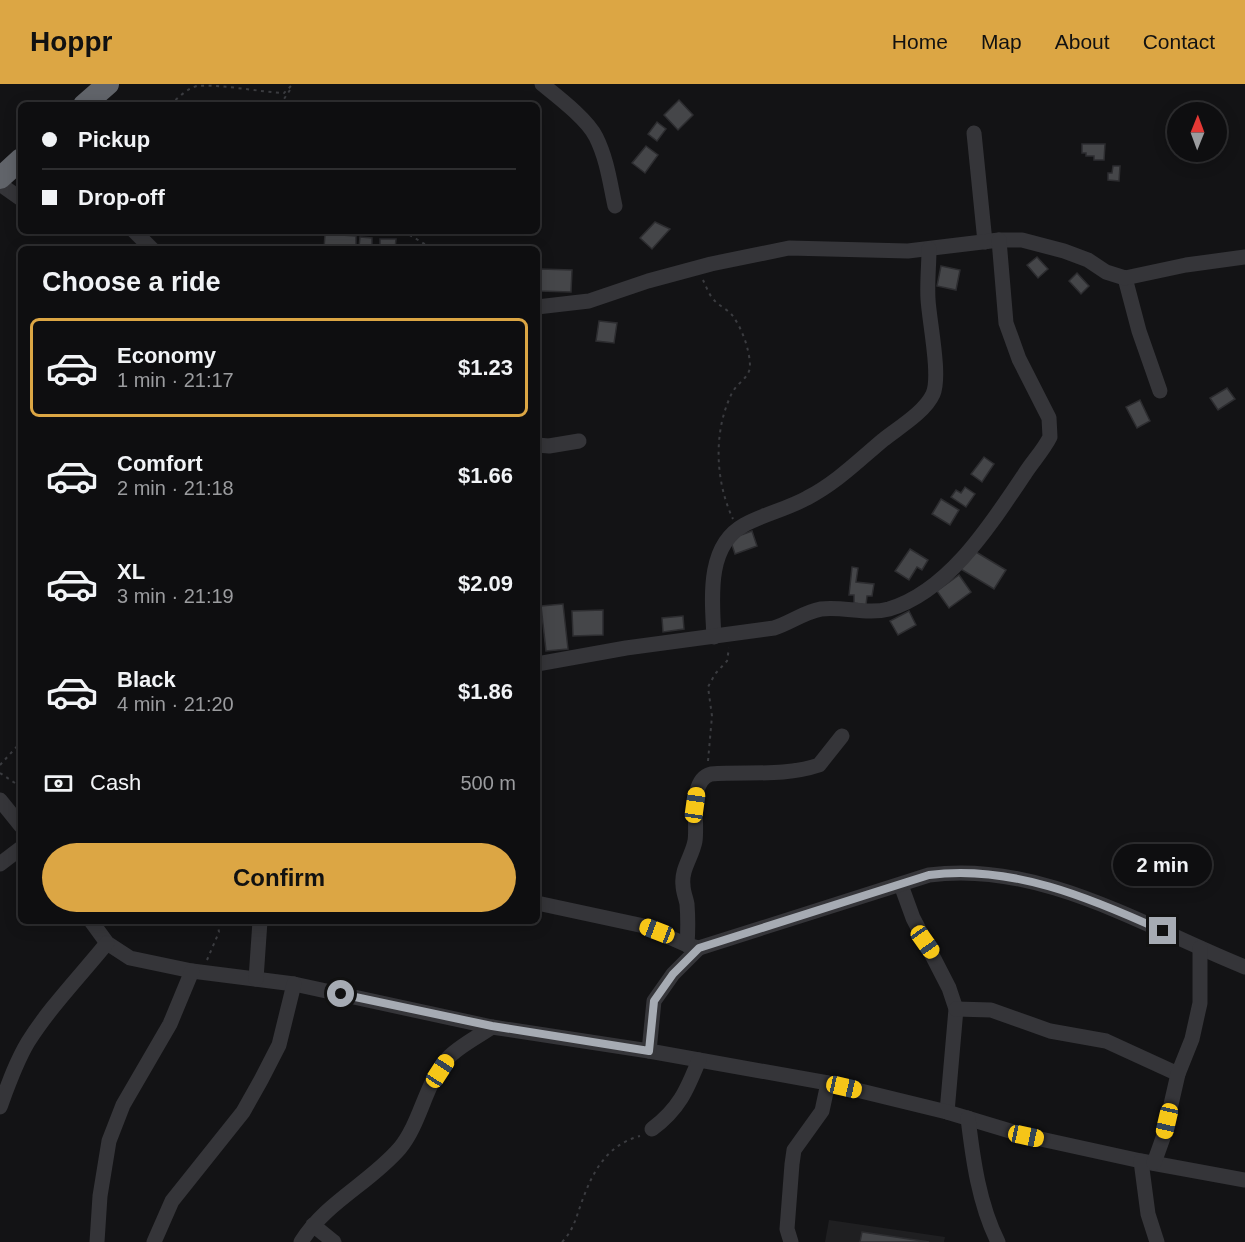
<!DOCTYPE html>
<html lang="en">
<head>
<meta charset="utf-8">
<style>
  body { margin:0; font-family:Helvetica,sans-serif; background:#1c1c1e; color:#f1f3f6; height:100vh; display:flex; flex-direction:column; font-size:22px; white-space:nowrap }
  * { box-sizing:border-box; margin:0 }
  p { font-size:20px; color:#9b9c9f }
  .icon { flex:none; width:33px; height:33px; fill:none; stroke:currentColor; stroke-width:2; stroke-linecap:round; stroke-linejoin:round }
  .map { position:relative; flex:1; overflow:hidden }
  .panel { position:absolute; left:18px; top:162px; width:522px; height:678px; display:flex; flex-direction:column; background:#0e0e10; border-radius:9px; box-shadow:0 3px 15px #0003,0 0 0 2px #2e2e30 }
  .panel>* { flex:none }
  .top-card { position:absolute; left:18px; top:18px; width:522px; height:132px; border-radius:9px; box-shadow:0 3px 15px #0003,0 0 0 2px #2e2e30; display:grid; align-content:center; height:132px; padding:0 24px; background:#0e0e10 }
  .needle { width:39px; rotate:1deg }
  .fabs { position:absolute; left:1167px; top:18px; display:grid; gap:12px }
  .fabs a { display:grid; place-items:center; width:60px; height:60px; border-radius:50%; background:#0e0e10; box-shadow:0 3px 15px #0003,0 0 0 2px #2e2e30; font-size:30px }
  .end { position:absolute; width:27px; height:27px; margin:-14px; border:8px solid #a6abb3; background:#111; box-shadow:0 0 0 3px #111 }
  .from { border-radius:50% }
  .bubble { position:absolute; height:42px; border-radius:21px; background:#0e0e10; box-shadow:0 3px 15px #0003,0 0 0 2px #2e2e30; font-size:20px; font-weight:800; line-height:42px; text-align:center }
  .car { position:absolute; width:18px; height:36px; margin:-18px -9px; border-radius:8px; box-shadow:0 0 4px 2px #0007; background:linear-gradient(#f5c518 24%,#345 0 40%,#f5c518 0 76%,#345 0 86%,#f5c518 0) }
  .top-card b { display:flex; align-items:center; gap:21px; height:57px; font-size:22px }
  .top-card b+b { border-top:2px solid #2e2e30 }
  .top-card i { width:15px; height:15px; background:#f1f3f6 }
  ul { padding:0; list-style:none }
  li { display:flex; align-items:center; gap:18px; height:99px; margin:0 12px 9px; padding:0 12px; border:3px solid transparent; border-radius:9px }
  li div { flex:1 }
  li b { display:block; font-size:22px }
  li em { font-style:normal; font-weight:800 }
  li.current { border-color:#dca644 }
  li>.icon { width:54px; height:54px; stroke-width:1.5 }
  h2 { padding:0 24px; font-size:27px; line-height:72px }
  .pay { display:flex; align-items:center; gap:15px; height:66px; padding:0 24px; font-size:22px }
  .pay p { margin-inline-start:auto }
  .button { display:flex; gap:12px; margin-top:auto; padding:12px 24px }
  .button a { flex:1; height:69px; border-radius:36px; background:#dca644; color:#111; font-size:24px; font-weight:800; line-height:69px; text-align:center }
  header { display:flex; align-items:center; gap:36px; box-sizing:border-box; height:84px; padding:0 30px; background:#dca644; color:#111 }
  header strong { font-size:28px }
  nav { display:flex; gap:33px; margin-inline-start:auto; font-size:21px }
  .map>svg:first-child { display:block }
  .built { fill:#1f1f21 }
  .building { fill:#454649; stroke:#2d2d30; stroke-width:1.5 }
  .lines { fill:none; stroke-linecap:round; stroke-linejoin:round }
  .path { stroke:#3b3c40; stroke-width:2; stroke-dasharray:3 4.5; stroke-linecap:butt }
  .minor { stroke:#353539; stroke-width:15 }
  .highway { stroke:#61646a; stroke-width:22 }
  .route { stroke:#a6abb3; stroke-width:8 }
</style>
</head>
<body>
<header>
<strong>Hoppr</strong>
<nav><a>Home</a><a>Map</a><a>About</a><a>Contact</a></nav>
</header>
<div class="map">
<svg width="1245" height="1158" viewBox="0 0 1245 1158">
  <rect width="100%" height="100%" fill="#131315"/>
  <path class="built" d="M829 1136 945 1153 944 1158H825Z"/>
  <g class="building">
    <path d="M679 16 693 31 678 46 664 31Z"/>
    <path d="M657 38 666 45 657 57 648 50Z"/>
    <path d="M1082 60H1105L1104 76H1094V72H1086V69H1082Z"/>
    <path d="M646 62 658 71 645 89 632 79Z"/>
    <path d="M1113 82H1120L1119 97 1108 96V89H1112Z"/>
    <path d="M655 138 670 145 652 165 640 154Z"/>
    <path d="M325 150 356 152V165H324Z"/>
    <path d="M360 153 372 154V162L378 165 359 163Z"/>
    <path d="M380 155H396L395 165H384V163L380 162Z"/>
    <path d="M1037 173 1048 185 1038 194 1027 181Z"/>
    <path d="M941 182 960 186 956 206 937 202Z"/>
    <path d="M540 185 572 186 571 208 539 207Z"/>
    <path d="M1077 189 1089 202 1081 210 1069 197Z"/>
    <path d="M599 237 617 239 614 259 596 257Z"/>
    <path d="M1227 304 1235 315 1218 326 1210 314Z"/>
    <path d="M1140 316 1150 337 1137 344 1126 323Z"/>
    <path d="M984 373 994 380 982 398 971 390Z"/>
    <path d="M965 403 975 410 966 423 951 413 956 406 961 409Z"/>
    <path d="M941 415 959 426 950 441 932 430Z"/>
    <path d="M752 447 757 462 735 470 730 455Z"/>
    <path d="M910 465 928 476 922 486 917 483 909 496 895 487Z"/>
    <path d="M971 465 1006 486 994 505 959 484Z"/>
    <path d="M852 483 858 484 856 498 874 500 872 512H867L866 521 854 519V511H849Z"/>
    <path d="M959 491 971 508 949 524 937 507Z"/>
    <path d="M563 520 568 565 546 567 541 522Z"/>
    <path d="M603 526V551L573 552 572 527Z"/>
    <path d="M909 527 916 541 898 551 890 537Z"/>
    <path d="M683 532 684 545 663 548 662 534Z"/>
    <path d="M862 1148 929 1158H860Z"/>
  </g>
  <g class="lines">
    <g class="path">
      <path d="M170 21C178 14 186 5 197 2 222 0 259 8 284 9L293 0"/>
      <path d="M280 21 290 6"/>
      <path d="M403 147 433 165"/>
      <path d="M703 196C706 202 709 211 714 216 719 222 727 225 732 231 742 244 750 266 750 283 749 294 737 299 732 309 713 347 715 397 733 435"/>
      <path d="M708 677 712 632 708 603 715 590 727 577 729 564"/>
      <path d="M0 681 21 658"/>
      <path d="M0 689 21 703"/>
      <path d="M207 876 219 848 217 837"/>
      <path d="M562 1158C573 1147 576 1134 581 1120 592 1089 606 1061 640 1052"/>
    </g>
    <g class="minor">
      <path d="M542 0C558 13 587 35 596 53 607 75 610 99 615 122"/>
      <path d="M974 49 985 158"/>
      <path d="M0 100 21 115"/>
      <path d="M134 147 152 165"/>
      <path d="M1125 194 1139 247 1160 307"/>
      <path d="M537 223 589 217 648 197 711 180 789 164 908 167 999 156H1022L1064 167 1088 176 1106 188 1125 194 1186 181 1245 173"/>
      <path d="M537 361 549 362 579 357"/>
      <path d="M714 553C712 515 706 462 744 441 764 430 787 425 807 414 836 399 858 377 883 356 898 344 925 328 933 310 941 292 929 236 928 215 927 198 929 181 929 165"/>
      <path d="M537 580 626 564 774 544C790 539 804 528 821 525 843 522 867 531 889 525 949 507 991 440 1024 391 1032 378 1043 367 1050 353L1049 334 1019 275 1006 239 999 156"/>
      <path d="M0 716 21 742"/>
      <path d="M0 780 21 764"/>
      <path d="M901 801 913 834 949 904 956 925 947 1028"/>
      <path d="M537 819 644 842 687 861 699 864 929 791C1040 776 1145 843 1245 883"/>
      <path d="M91 837 107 859 130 874 192 887 294 900 492 943 649 967 828 999 947 1028 1027 1052 1141 1077 1245 1096"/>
      <path d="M687 861C688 847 688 833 687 820 686 814 683 808 683 801 681 785 692 773 695 757 698 739 688 696 711 690 747 687 783 693 819 681L842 652"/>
      <path d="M256 895 260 837"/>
      <path d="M956 925 991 926 1050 947 1106 957 1178 990"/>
      <path d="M649 967 654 917 673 890 699 864"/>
      <path d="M0 1023C8 1001 16 978 28 958 50 923 81 891 107 859"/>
      <path d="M968 1034C973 1076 979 1120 998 1158"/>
      <path d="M652 1045C679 1025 687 1006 699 976"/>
      <path d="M1141 1077 1148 1130 1157 1158"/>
      <path d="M1154 1079 1164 1051 1178 990 1192 955 1200 919V864"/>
      <path d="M313 1141 334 1158"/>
      <path d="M97 1158 100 1112 109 1057 123 1021 170 940 192 887"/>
      <path d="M154 1158 172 1117 243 1028 261 996 279 961 294 900"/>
      <path d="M301 1158C326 1118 370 1099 400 1064 421 1038 425 1000 447 975 459 962 478 953 492 943"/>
      <path d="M791 1158 787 1145 792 1080 794 1066 822 1027 828 999"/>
    </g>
    <g class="highway">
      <path d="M84 21 108 0"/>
      <path d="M0 94 21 75"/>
    </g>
  </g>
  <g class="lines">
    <path class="route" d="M341 910 492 942 649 967 654 917 673 890 699 864 929 791C1010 780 1091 814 1163 847"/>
  </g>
</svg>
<div class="fabs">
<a><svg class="needle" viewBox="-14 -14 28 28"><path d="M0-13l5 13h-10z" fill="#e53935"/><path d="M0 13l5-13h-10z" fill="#9b9c9f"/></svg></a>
</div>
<i class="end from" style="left:341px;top:910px"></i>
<i class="end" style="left:1163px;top:847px"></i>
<div class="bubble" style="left:1113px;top:760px;width:99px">2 min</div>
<i class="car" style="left:695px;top:721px;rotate:8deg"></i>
<i class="car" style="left:657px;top:847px;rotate:291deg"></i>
<i class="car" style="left:925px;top:858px;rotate:145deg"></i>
<i class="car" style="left:440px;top:987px;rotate:33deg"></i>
<i class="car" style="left:844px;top:1003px;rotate:103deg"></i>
<i class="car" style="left:1167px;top:1037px;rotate:193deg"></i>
<i class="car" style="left:1026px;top:1052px;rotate:102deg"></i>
<div class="top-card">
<b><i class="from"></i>Pickup</b>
<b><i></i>Drop-off</b>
</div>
<section class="panel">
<h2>Choose a ride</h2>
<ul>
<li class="current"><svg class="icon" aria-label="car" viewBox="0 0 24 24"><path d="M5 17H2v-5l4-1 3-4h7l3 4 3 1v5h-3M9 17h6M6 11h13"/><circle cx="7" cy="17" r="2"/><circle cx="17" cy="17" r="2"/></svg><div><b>Economy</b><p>1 min · 21:17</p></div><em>$1.23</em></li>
<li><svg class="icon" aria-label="car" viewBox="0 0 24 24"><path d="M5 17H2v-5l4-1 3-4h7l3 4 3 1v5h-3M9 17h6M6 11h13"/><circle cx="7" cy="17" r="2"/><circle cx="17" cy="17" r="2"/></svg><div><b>Comfort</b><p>2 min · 21:18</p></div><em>$1.66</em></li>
<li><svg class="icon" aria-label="car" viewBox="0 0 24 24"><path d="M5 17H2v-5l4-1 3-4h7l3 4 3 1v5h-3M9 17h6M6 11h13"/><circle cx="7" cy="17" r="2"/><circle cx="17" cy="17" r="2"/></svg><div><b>XL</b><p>3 min · 21:19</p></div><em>$2.09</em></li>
<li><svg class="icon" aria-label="car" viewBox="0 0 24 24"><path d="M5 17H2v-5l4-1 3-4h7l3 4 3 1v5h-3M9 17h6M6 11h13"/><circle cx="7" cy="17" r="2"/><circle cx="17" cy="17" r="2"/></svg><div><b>Black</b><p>4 min · 21:20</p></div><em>$1.86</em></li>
</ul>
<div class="pay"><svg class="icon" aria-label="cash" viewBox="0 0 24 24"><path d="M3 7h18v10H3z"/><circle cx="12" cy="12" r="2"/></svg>Cash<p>500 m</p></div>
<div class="button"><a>Confirm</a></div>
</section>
</div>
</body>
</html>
